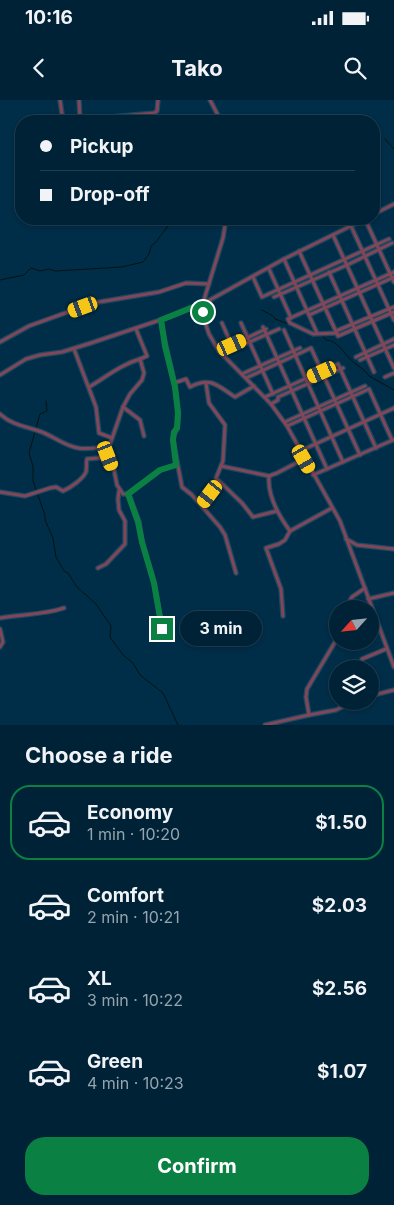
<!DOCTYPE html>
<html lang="en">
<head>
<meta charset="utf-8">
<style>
  body { margin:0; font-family:Inter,sans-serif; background:#0e2f42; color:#f1f3f6; height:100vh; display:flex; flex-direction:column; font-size:19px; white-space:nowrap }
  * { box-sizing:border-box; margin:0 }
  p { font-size:16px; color:#95a4ad }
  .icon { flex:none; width:28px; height:28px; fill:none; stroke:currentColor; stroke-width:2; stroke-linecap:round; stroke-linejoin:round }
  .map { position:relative; height:625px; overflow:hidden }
  .details { display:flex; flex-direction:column; background:#002237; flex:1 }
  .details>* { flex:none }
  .hud { position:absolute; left:15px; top:15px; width:365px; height:110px; border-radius:20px; box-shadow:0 2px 8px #0003,0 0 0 1px #223f52; display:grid; align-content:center; height:110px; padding:0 25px; background:#002237 }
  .needle { width:32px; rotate:243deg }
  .buttons { position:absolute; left:329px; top:500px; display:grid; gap:10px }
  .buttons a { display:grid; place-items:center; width:50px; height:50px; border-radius:50%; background:#002237; box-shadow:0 2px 8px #0003,0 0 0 1px #223f52; font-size:25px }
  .end { position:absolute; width:22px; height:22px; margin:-11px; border:6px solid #0b8043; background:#fff; box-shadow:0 0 0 2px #fff }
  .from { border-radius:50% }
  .bubble { position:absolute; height:35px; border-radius:18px; background:#002237; box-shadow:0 2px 8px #0003,0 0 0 1px #223f52; font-size:16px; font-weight:700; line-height:35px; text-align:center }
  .car { position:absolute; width:15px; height:30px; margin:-15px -8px; border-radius:6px; box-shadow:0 0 4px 1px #0007; background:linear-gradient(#f5c518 24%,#345 0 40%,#f5c518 0 76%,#345 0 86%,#f5c518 0) }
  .hud b { display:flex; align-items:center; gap:18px; height:48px; font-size:19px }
  .hud b+b { border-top:1px solid #223f52 }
  .hud i { width:12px; height:12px; background:#f1f3f6 }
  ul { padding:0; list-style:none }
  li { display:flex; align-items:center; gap:15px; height:75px; margin:0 10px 8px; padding:0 15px; border:2px solid transparent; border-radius:20px }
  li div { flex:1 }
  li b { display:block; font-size:19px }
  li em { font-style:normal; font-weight:700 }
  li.current { border-color:#0b8043 }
  li>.icon { width:45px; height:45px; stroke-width:1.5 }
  h2 { padding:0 25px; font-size:22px; line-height:60px }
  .primary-button { display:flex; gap:10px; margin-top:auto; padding:10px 25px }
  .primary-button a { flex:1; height:58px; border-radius:20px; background:#0b8043; color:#fff; font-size:20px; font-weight:700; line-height:58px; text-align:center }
  .status { display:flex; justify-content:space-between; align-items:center; height:35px; padding:0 25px; background:#002237; direction:ltr }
  .status svg { height:14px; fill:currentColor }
  header { display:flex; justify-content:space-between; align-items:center; height:65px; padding:0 25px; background:#002237; font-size:22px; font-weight:700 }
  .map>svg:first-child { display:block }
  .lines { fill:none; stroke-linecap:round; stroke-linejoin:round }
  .stream { stroke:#041411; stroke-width:1 }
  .minor-casing { stroke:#1f4962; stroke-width:5.5 }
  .minor { stroke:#814758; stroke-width:3 }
  .route { stroke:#0b8043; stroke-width:6 }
</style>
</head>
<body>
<div class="status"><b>10:16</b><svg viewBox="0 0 49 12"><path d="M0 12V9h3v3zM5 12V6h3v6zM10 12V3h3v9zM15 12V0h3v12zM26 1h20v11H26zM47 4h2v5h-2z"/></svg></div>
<header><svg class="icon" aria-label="back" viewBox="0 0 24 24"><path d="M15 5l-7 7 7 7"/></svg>Tako<svg class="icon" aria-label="search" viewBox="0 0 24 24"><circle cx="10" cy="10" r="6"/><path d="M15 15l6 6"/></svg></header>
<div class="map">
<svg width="394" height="625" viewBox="0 0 394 625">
  <rect width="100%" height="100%" fill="#002e49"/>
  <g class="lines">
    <g class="stream">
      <path d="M385 39 394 49"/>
      <path d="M0 180 24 175 31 168 40 171 49 169 55 171 122 167 143 162 149 154 151 146 156 142 173 119"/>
      <path d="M262 210 273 216 275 219 294 226"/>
      <path d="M322 235 326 240C337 240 344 253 351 260 357 266 365 269 369 276L394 290"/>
      <path d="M46 301 47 311 40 314 29 353 33 366V381L45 415V420L53 438 56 457 64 471 68 473 77 487 96 504 111 526 110 537 123 555 133 563 140 575 163 593 178 625"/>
    </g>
    <defs>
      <g id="minor">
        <path d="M60 0 63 21H67L154 13 157 11 158 0"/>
        <path d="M79 0 80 19"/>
        <path d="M210 0 221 21"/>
        <path d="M374 114 394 104"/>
        <path d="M226 119 223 138 203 203 205 222 209 234 219 251 271 304 287 326 340 421 394 567"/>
        <path d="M365 119 394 182"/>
        <path d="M351 126 394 220"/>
        <path d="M333 135 394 268"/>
        <path d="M299 151 338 236 394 212"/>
        <path d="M284 159 317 233"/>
        <path d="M269 169 291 218"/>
        <path d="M329 172 374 272"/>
        <path d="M253 177 262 197 389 139"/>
        <path d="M274 197 347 165 392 143"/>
        <path d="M309 215 394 177"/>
        <path d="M161 220C165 251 177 281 178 313 178 317 178 325 177 329 175 333 173 334 173 340L182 387 192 395 220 427 225 435 236 473"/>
        <path d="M222 223 232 246"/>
        <path d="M241 223 273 294"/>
        <path d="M263 227 327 369"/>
        <path d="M136 229 147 256 140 259 144 273 142 280 130 294 123 307 109 347V357L114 370 117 385 123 394H127L129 395 139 422 142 442 154 483 162 529"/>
        <path d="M284 230 343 362"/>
        <path d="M336 231 394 207"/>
        <path d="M337 233 313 234 290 223 288 219 394 172"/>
        <path d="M0 242 29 226 93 203 159 192 186 183 209 184"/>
        <path d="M74 249 96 307 99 333 112 338"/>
        <path d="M219 251 266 229"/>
        <path d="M222 254 279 229"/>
        <path d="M356 257 394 239"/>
        <path d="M360 260 394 245"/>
        <path d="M242 274 300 248"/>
        <path d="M0 275 26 259 40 255 62 252 91 243 169 217 208 201 284 159 365 119"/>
        <path d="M385 277 394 273"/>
        <path d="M246 278 311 248 360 355"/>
        <path d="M174 283 186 279 190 287C211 276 218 286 235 297L254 286"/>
        <path d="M89 287C106 277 120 265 140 259"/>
        <path d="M265 297 338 264 376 348"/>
        <path d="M271 304 278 300V297L343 268"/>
        <path d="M123 307 140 320 144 336"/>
        <path d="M0 314C12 325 24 326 39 331 52 335 64 346 78 348 88 350 98 347 109 347"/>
        <path d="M285 322 365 286"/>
        <path d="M287 326 369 289 392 340"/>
        <path d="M300 351 394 308"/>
        <path d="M221 366 269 376 277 373 304 359"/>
        <path d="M313 375 393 340"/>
        <path d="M269 376C267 396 279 416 290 431"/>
        <path d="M219 381 242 403 253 417 277 411"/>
        <path d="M0 392 25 396 50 388 56 387 63 391C70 388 83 379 86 372 87 368 86 363 87 359L109 357"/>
        <path d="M128 394 160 370 176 365"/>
        <path d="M202 406 219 383 216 378 223 361 225 325 209 303 206 283"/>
        <path d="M346 439 357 445 394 449"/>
        <path d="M98 468 106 464 125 444V421L119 410 118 399 119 391"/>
        <path d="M368 499 394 493"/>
        <path d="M345 509 352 497 365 488"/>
        <path d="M283 516 281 489 266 448 279 444 285 440 290 431 332 408"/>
        <path d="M0 518C22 514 43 515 64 508"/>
        <path d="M0 529 3 542 0 547"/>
        <path d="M361 569 362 559 386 549"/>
        <path d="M370 596 394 590"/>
        <path d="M309 615 306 597 307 589 338 537"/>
        <path d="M265 625 309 615 336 610 355 601"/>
      </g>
    </defs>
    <use href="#minor" class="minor-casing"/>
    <use href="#minor" class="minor"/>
  </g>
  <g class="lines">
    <path class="route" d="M162 529 154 483 142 442 138 422 128 394 160 370 176 365 173 340 174 332 177 328 178 313 175 287 165 246 161 220 203 203V212"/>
  </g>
</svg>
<div class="buttons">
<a><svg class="needle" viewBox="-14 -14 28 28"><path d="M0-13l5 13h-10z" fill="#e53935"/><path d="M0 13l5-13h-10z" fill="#95a4ad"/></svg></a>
<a><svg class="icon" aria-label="layers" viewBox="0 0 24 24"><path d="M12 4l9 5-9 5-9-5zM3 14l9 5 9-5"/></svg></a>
</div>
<i class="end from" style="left:203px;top:212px"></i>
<i class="end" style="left:162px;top:529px"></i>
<div class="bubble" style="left:180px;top:511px;width:82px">3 min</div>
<i class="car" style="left:83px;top:207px;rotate:250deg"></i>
<i class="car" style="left:232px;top:245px;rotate:66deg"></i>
<i class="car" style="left:322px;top:272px;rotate:246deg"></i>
<i class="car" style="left:108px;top:356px;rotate:159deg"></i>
<i class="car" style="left:304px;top:359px;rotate:150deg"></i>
<i class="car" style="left:210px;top:394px;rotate:217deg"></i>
<div class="hud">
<b><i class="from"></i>Pickup</b>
<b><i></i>Drop-off</b>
</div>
</div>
<section class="details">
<h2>Choose a ride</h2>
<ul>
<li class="current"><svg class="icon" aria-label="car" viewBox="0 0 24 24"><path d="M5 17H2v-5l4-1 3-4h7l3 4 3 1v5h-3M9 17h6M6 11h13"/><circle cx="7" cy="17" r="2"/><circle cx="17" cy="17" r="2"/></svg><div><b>Economy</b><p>1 min · 10:20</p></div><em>$1.50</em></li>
<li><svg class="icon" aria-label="car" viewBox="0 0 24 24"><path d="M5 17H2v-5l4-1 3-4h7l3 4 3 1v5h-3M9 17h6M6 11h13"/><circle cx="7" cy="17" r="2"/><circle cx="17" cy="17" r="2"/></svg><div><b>Comfort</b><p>2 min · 10:21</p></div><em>$2.03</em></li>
<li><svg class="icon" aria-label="car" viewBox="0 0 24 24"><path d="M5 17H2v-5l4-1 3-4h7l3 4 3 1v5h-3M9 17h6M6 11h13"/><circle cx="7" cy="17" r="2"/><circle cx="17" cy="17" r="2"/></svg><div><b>XL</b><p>3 min · 10:22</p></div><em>$2.56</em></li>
<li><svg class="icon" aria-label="car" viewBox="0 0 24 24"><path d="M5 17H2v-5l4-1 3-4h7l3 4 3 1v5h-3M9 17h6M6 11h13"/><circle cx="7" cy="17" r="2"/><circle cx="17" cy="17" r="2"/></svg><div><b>Green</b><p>4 min · 10:23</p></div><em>$1.07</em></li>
</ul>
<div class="primary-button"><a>Confirm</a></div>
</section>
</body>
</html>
